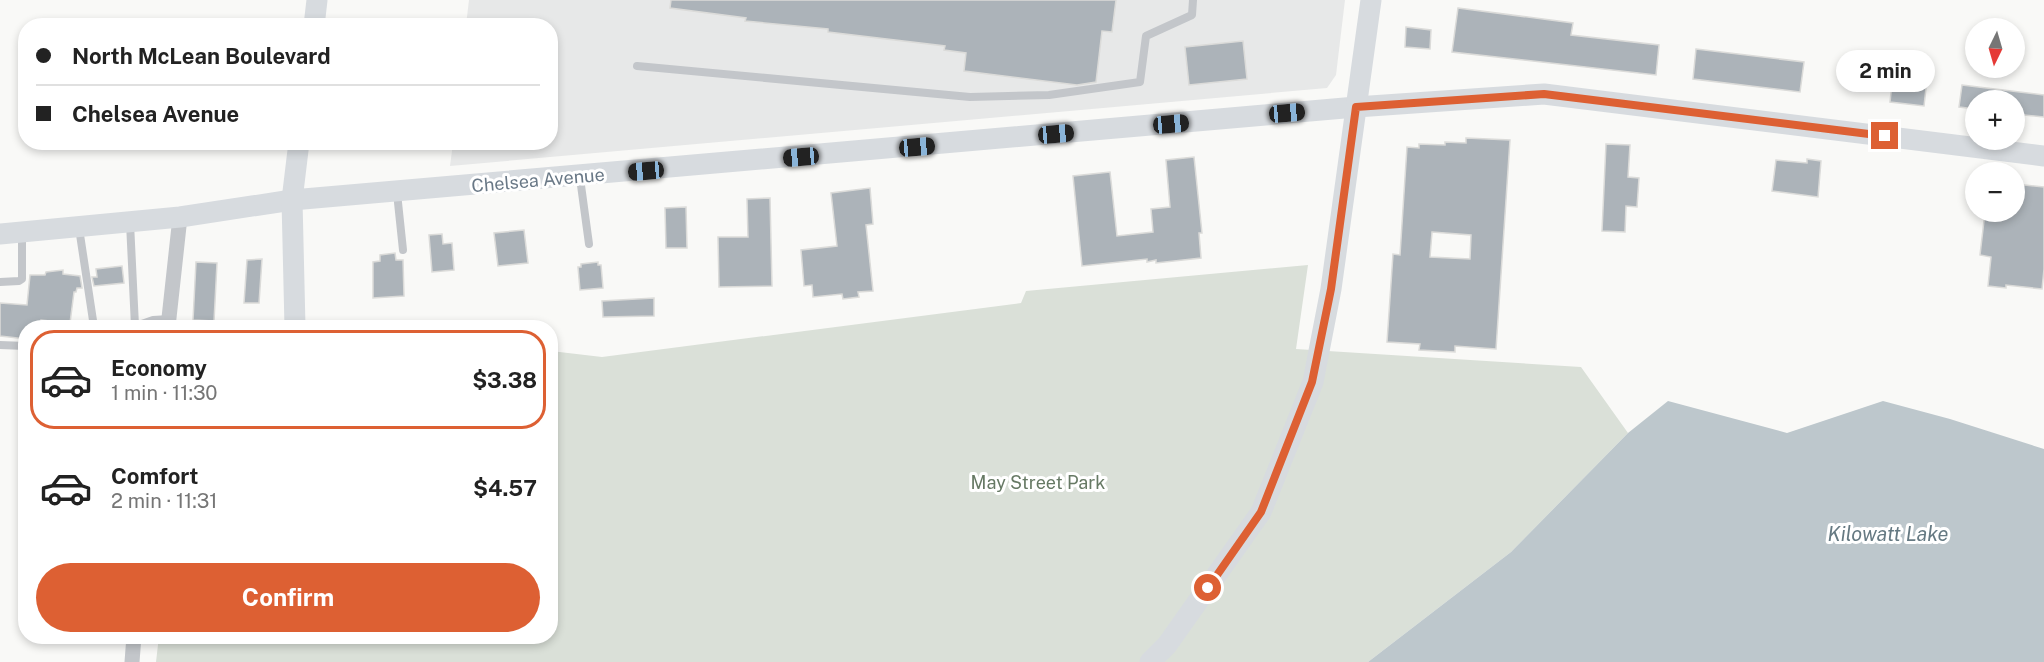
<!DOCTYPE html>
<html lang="en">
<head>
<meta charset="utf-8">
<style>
  body { margin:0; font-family:"Public Sans",sans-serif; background:#f6f6f6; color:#222; height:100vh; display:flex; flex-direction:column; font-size:22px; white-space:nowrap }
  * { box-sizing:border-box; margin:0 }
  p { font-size:20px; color:#767676 }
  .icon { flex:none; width:33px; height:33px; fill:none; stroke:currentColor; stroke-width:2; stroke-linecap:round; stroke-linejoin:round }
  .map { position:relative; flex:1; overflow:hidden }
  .side { position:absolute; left:18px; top:320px; width:540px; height:324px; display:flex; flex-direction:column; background:#fff; border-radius:24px; box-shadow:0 3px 9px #0003 }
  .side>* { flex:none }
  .top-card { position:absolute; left:18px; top:18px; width:540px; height:132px; border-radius:24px; box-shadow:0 3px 9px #0003; display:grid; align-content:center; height:132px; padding:0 18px; background:#fff }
  .needle { width:39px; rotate:185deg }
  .buttons { position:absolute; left:1965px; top:18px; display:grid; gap:12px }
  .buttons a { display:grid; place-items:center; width:60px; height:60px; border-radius:50%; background:#fff; box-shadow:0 3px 9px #0003; font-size:30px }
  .end { position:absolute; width:27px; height:27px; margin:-14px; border:8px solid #dd6033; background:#fff; box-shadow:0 0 0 3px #fff }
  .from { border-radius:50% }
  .bubble { position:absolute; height:42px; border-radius:21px; background:#fff; box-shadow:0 3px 9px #0003; font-size:20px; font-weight:700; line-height:42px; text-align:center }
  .car { position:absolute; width:18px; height:36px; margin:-18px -9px; border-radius:8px; box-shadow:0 0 4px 2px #0007; background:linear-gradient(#222 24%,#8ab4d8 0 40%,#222 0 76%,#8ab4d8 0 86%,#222 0) }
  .top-card b { display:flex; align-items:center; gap:21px; height:57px; font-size:22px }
  .top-card b+b { border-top:2px solid #e0e0e0 }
  .top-card i { width:15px; height:15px; background:#222 }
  ul { padding:10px 0 0; list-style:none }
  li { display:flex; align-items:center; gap:18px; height:99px; margin:0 12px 9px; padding:0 6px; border:3px solid transparent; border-radius:24px }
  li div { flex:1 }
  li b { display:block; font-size:22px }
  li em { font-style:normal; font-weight:700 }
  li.active { border-color:#dd6033 }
  li>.icon { width:54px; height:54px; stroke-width:1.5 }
  .primary-button { display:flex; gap:12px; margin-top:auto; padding:12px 18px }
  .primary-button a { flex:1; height:69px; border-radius:36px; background:#dd6033; color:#fff; font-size:24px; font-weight:700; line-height:69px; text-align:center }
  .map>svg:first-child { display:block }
  .built { fill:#e7e8e8 }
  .green { fill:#dae0d8 }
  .water { fill:#bdc7cc }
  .building { fill:#acb3b9; stroke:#dbdbd9; stroke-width:1.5; fill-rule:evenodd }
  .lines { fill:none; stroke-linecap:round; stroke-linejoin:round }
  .lane { stroke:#c3c6ca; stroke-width:8 }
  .street { stroke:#c3c6ca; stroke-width:15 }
  .secondary { stroke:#d7dbdf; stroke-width:21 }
  .route { stroke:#dd6033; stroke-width:8 }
  .labels { text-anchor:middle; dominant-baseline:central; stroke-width:6; stroke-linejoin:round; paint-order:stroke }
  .street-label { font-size:18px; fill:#697886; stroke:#fff }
  .park-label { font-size:18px; fill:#667964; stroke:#fff }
  .water-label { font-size:20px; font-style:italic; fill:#657982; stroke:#fff }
</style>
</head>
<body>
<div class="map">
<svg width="2044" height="662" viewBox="0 0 2044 662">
  <rect width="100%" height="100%" fill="#f9f9f7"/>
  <path class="built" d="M469 0H1345L1336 75 1327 88 450 166 453 143 550 142V26L466 25Z"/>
  <path class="green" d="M1308 265 1296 349 1581 367 1628 433 1511 552 1368 662H156L159 636H550L551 351 602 357 1021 303 1026 291Z"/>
  <path class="water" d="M1668 401 1787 433 1883 401 1950 419 2044 449V662H1368L1511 552 1628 433Z"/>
  <g class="building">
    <path d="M671 0H1116L1112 32 1102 31 1096 82 1077 85 964 71 966 53 944 50 945 46 828 32V29L745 21 746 18 670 8Z"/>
    <path d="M1458 8 1573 23 1571 35 1659 45 1656 75 1452 52Z"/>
    <path d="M1406 27 1431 30 1430 49 1405 47Z"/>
    <path d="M1243 41 1247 79 1189 85 1185 47Z"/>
    <path d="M1696 49 1804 62 1800 92 1693 79Z"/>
    <path d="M1892 84 1926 88 1924 106 1890 102Z"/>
    <path d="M1962 85 2044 95V117L2014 114V100H1976V109L1959 107Z"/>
    <path d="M1466 138 1510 140 1496 349 1455 346V352L1419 350 1420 344 1387 342 1393 254 1400 255 1407 147 1419 148V144L1445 145V142L1466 143ZM1432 232 1471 235 1470 259 1430 257Z"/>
    <path d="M1606 144 1630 145 1628 177 1639 178 1637 207 1626 206 1625 232 1602 231Z"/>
    <path d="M1194 157 1202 233H1199L1201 258 1156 263V260L1147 262V259L1082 266 1073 176 1110 172 1117 236 1153 232 1151 209 1170 207 1166 160Z"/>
    <path d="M1807 159 1821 161 1818 197 1772 191 1776 160 1807 163Z"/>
    <path d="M2014 184 2044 187V269L2042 289 2006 285V288L1988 286 1991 257 1980 255 1985 212H2014Z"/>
    <path d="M870 188 873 224 866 225 873 291 858 292 859 297 843 299 842 294 813 297 812 285 804 286 801 250 837 246 831 193Z"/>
    <path d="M770 198 772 286 719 287 718 237H748L747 199Z"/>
    <path d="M686 207 687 248H666L665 208Z"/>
    <path d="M524 230 528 263 498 266 494 233Z"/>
    <path d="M442 234 443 244 452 243 454 270 432 272 429 235Z"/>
    <path d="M395 253 396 260H403L404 296 373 298V262L380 261V255Z"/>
    <path d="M262 259 259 303H244L247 260Z"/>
    <path d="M196 262 217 263 214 321 193 320Z"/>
    <path d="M598 262V265H601L603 288 580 290 578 267H581V264Z"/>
    <path d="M122 266 124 283 94 286 92 277H97L96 269Z"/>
    <path d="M63 270V274L80 276 82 288H77L76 292H74L70 323 41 320 40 327H26V339L0 336V303L27 305 30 275H45L46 272Z"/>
    <path d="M654 298V316L603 317 602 301Z"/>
  </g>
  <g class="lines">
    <g class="lane">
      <path d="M637 66 970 97 1049 95 1140 82 1146 36 1192 15 1193 0"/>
      <path d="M580 178 589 244"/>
      <path d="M397 193 403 250"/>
      <path d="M130 223 135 326"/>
      <path d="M79 228 94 327"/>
      <path d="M0 282 19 281 22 279V233"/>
      <path d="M133 327 153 320 169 319"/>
      <path d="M0 345 26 346"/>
    </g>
    <g class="street">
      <path d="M168 327 180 217"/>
      <path d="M132 662 134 636"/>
    </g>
    <g class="secondary">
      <path d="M314 26 317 0"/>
      <path d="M0 234 180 217 292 200 1356 107 1544 94 2044 156"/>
      <path d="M295 327 292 200 299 142"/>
      <path d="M1150 662 1167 645 1261 512 1313 382 1331 289 1371 0"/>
    </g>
  </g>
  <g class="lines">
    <path class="route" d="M1208 588 1261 512 1312 382 1331 289 1356 107 1544 94 1885 136"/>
  </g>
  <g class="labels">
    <g class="street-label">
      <text transform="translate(538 180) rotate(-5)">Chelsea Avenue</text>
    </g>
    <g class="park-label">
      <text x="1038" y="482">May Street Park</text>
    </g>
    <g class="water-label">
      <text x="1888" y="534">Kilowatt Lake</text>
    </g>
  </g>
</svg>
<div class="buttons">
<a><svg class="needle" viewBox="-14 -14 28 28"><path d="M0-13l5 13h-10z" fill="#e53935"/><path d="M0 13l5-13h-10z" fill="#767676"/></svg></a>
<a>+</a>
<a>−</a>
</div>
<i class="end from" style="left:1208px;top:588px"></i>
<i class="end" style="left:1885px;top:136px"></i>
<div class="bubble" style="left:1836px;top:50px;width:99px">2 min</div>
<i class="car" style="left:1287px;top:113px;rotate:85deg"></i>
<i class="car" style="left:1171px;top:124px;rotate:85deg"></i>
<i class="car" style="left:1056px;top:134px;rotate:85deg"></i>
<i class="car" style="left:917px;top:147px;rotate:85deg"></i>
<i class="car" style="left:801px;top:157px;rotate:265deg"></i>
<i class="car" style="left:646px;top:171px;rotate:265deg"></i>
<div class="top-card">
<b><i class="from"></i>North McLean Boulevard</b>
<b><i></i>Chelsea Avenue</b>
</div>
<section class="side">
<ul>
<li class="active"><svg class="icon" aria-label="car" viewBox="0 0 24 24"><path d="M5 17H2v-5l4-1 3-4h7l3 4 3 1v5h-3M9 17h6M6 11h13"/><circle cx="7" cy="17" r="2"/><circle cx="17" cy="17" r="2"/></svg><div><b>Economy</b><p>1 min · 11:30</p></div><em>$3.38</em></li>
<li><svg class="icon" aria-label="car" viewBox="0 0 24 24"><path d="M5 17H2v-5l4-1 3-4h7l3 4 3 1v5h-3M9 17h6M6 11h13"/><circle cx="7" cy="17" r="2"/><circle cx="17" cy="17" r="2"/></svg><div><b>Comfort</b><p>2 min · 11:31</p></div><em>$4.57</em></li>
</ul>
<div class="primary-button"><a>Confirm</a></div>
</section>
</div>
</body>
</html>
